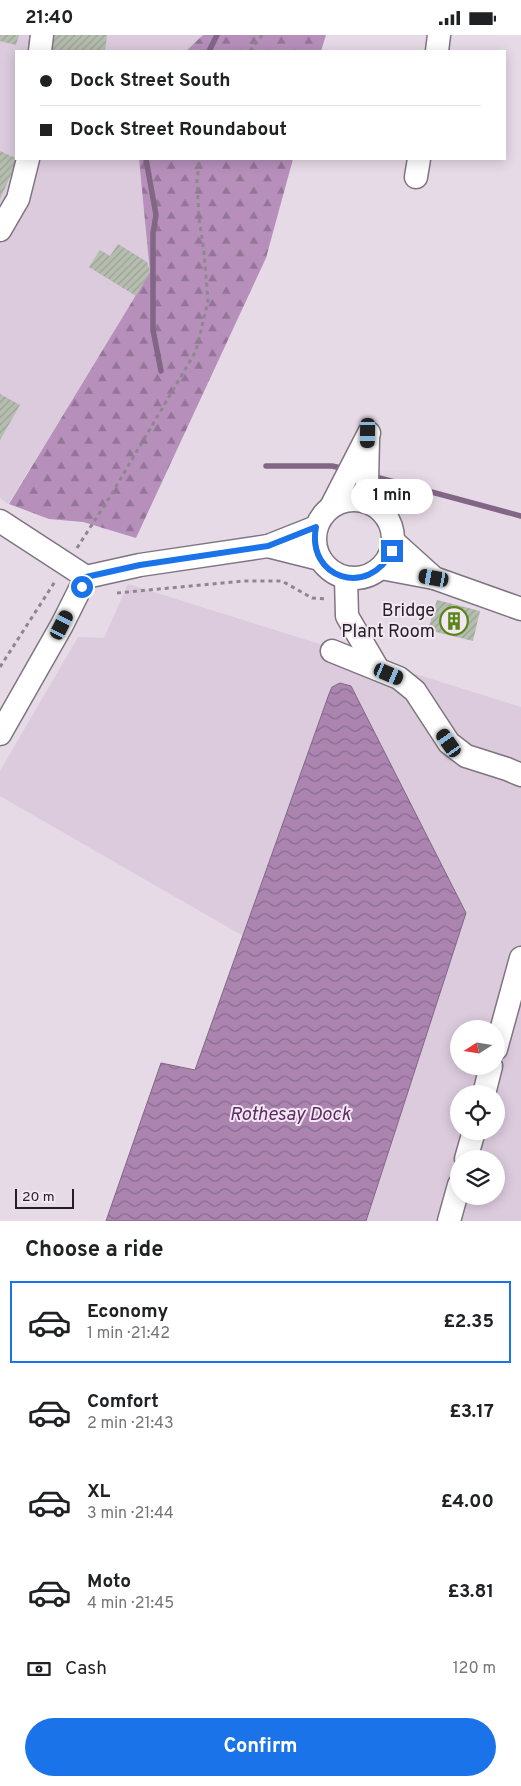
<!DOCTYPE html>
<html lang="en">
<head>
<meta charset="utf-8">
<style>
  body { margin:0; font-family:Overpass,sans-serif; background:#f2f2f2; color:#202124; height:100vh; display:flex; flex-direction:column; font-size:19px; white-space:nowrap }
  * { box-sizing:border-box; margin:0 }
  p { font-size:16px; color:#757577 }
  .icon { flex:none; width:28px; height:28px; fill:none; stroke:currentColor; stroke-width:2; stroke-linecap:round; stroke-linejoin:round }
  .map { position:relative; height:1186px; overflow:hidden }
  .sheet { display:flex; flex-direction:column; background:#fff; flex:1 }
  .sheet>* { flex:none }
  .top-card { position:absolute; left:15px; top:15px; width:491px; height:110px; border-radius:0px; box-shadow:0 2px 12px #0003; display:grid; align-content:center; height:110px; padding:0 25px; background:#fff }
  .needle { width:32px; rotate:258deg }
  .tools { position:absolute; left:450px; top:985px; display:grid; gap:10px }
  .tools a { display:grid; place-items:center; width:55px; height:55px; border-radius:50%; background:#fff; box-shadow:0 2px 12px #0003; font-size:25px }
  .scale { position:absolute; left:15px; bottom:12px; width:59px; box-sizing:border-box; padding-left:5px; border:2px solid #231f24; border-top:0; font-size:14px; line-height:18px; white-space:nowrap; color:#231f24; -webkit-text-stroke:4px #f3e7f4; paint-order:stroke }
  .end { position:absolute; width:22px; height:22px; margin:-11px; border:6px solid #1a73e8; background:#fff; box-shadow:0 0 0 2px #fff }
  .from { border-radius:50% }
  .bubble { position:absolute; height:35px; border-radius:18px; background:#fff; box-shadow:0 2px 12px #0003; font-size:16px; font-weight:700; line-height:35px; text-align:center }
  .car { position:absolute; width:15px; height:30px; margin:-15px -8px; border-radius:6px; box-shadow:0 0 4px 1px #0007; background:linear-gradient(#222 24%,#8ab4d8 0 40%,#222 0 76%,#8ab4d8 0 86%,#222 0) }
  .top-card b { display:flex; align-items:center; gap:18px; height:48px; font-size:19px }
  .top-card b+b { border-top:1px solid #e0e0e0 }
  .top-card i { width:12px; height:12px; background:#202124 }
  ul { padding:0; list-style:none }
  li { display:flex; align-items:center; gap:15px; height:82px; margin:0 10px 8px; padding:0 15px; border:2px solid transparent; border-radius:0px }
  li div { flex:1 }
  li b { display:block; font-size:19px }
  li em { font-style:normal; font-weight:700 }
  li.selected { border-color:#1a73e8 }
  li>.icon { width:45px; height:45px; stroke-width:1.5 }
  h2 { padding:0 25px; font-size:22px; line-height:60px }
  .pay { display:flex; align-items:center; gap:12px; height:55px; padding:0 25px; font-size:19px }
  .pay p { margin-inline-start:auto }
  .action { display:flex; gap:10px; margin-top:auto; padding:10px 25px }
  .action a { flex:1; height:58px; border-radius:30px; background:#1a73e8; color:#fff; font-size:20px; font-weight:700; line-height:58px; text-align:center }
  .status { display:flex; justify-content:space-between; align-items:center; height:35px; padding:0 25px; background:#fff; direction:ltr }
  .status svg { height:14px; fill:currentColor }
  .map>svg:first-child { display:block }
  .built { fill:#dbcbdd; fill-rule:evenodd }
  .forest { fill:url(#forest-firs) }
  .water { fill:url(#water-waves); stroke:#826686 }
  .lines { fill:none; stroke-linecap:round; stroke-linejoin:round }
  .stream { stroke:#826686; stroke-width:5.5 }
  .building { fill:url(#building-hatch) }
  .minor-casing { stroke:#7f7580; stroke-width:25 }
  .path { stroke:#8f8690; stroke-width:3; stroke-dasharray:4 4; stroke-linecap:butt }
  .minor { stroke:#fff; stroke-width:22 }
  .route { stroke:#1a73e8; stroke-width:6 }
  .labels { text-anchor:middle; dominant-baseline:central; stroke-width:4; stroke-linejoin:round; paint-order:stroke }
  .poi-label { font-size:18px; fill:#231f24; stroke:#f3e7f4; text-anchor:end }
  .water-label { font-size:19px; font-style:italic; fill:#5c2c63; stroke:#f3e7f4 }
</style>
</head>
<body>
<div class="status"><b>21:40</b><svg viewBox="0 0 49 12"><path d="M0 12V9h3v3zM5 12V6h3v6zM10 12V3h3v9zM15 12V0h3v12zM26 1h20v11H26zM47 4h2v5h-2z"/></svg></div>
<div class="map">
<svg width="521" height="1186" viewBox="0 0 521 1186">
  <defs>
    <pattern id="forest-firs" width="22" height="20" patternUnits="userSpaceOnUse" patternTransform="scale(1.25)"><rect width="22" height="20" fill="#b690bb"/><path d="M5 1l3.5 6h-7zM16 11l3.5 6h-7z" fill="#947598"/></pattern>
    <pattern id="water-waves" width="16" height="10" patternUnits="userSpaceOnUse" patternTransform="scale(1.25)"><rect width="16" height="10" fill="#ab85b0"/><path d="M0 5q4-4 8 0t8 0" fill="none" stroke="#8b6c8f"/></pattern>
    <pattern id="building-hatch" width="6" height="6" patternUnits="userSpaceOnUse" patternTransform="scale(1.25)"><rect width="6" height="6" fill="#b5bdaf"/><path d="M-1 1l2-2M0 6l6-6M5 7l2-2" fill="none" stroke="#9ba296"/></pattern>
  </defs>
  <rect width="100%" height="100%" fill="#e6dae7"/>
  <g class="built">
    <path d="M0 0H203L186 16H16V124H139L151 236 8 469 0 463Z"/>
    <path d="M128 549 521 672V1186H363L340 648 332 652 243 901 0 761V736L78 602 104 603ZM459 994H496V1031H459ZM459 1059H496V1096H459ZM459 1124H496V1161H459Z"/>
  </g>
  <g class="forest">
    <path d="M203 0H326L321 16H186Z"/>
    <path d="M139 124H293L266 223 136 503 83 487 49 484 9 469 150 237Z"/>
  </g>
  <path class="water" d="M340 648 351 651 466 878 366 1186H106L161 1028 195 1035 329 659 332 652Z"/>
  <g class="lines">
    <g class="stream">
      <path d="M209 16 217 0"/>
      <path d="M146 124 156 180 153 198V295L161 336"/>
      <path d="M266 431H332L346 434"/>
      <path d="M372 441 521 481"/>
    </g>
  </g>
  <g class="building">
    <path d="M0 0H19L16 10 0 6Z"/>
    <path d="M52 0H107L105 16H51Z"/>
    <path d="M0 116 18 124 0 164Z"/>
    <path d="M118 209 147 227 150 237 136 261 89 232 100 215 110 221Z"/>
    <path d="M0 359 20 370 0 405Z"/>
    <path d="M437 565 480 576 473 606 428 595Z"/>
  </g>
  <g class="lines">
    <defs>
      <g id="minor">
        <path d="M40 16 42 0"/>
        <path d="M437 16 439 0"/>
        <path d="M416 142 419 124"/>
        <path d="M0 195 18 164 28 124"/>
        <path d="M368 404 367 447 372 469"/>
        <circle cx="354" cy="504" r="39"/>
        <path d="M331 472 369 398"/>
        <path d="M0 486 86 542"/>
        <path d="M393 506 434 543"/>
        <path d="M268 511 320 524"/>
        <path d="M381 533 434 543 521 574"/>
        <path d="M86 542 140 530 268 511 316 492"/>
        <path d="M346 543 347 581 378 634"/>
        <path d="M332 616 399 643 415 656 449 708 466 721 507 734 521 740"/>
        <path d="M0 699 62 590 86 542"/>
        <path d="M496 1014 521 923"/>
        <path d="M484 1059 491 1031"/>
        <path d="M466 1124 474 1096"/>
        <path d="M449 1186 459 1150"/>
      </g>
    </defs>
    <use href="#minor" class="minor-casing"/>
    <g class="path">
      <path d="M250 16 262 0"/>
      <path d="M77 513 111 460 196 316 208 266 204 217 199 183 197 144 200 124"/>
      <path d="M117 558 244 546H282L312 563 326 564"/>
      <path d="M0 632 56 545"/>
    </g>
    <use href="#minor" class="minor"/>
  </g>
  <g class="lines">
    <path class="route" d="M82 552 86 542 140 530 268 511 316 492C306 544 369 563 392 516"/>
  </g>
  <defs>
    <symbol id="building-ring" viewBox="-11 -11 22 22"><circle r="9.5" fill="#f3e7f4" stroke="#598616" stroke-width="1.5"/><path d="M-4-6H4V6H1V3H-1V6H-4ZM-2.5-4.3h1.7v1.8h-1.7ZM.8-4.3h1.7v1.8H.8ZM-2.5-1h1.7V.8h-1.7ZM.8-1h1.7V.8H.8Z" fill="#598616"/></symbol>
  </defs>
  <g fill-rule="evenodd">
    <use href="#building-ring" x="438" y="570" width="32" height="32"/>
  </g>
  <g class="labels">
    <g class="poi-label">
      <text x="435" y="576">Bridge<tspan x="435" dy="21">Plant Room</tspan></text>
    </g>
    <g class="water-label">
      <text x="290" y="1080">Rothesay Dock</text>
    </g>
  </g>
</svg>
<div class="tools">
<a><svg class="needle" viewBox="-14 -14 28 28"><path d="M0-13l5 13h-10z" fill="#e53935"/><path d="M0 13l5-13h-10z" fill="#757577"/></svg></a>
<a><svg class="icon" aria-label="locate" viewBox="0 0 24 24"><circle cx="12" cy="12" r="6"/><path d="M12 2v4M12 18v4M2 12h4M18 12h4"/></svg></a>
<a><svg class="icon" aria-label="layers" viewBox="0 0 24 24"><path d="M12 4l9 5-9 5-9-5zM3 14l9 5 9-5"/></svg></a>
</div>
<div class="scale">20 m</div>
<i class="end from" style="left:82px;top:552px"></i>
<i class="end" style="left:392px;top:516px"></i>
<div class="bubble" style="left:351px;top:444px;width:82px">1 min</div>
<i class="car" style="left:368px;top:398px;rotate:181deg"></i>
<i class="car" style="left:434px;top:543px;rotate:280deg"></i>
<i class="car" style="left:62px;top:590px;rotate:27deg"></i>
<i class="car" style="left:389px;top:639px;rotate:113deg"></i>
<i class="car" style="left:449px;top:708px;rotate:325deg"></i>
<div class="top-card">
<b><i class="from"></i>Dock Street South</b>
<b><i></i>Dock Street Roundabout</b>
</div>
</div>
<section class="sheet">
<h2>Choose a ride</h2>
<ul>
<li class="selected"><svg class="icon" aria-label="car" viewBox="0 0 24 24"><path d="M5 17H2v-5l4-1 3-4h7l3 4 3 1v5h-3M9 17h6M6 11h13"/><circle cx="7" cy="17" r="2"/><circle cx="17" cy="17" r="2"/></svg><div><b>Economy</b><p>1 min · 21:42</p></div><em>£2.35</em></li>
<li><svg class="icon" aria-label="car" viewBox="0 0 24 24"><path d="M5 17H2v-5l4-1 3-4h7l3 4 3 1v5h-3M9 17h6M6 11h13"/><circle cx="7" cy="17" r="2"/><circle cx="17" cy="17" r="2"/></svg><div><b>Comfort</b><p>2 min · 21:43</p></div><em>£3.17</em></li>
<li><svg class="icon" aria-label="car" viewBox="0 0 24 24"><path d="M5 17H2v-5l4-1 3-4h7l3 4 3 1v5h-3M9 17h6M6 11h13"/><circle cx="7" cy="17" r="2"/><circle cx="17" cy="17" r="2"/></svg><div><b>XL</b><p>3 min · 21:44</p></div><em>£4.00</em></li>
<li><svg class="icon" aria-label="car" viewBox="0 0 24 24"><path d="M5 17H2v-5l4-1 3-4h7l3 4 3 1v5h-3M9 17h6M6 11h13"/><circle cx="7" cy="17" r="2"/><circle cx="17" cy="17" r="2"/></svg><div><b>Moto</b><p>4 min · 21:45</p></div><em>£3.81</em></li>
</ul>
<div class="pay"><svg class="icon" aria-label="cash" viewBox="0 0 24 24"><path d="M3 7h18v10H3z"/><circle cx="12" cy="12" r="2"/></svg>Cash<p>120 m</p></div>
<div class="action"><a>Confirm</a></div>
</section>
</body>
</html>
